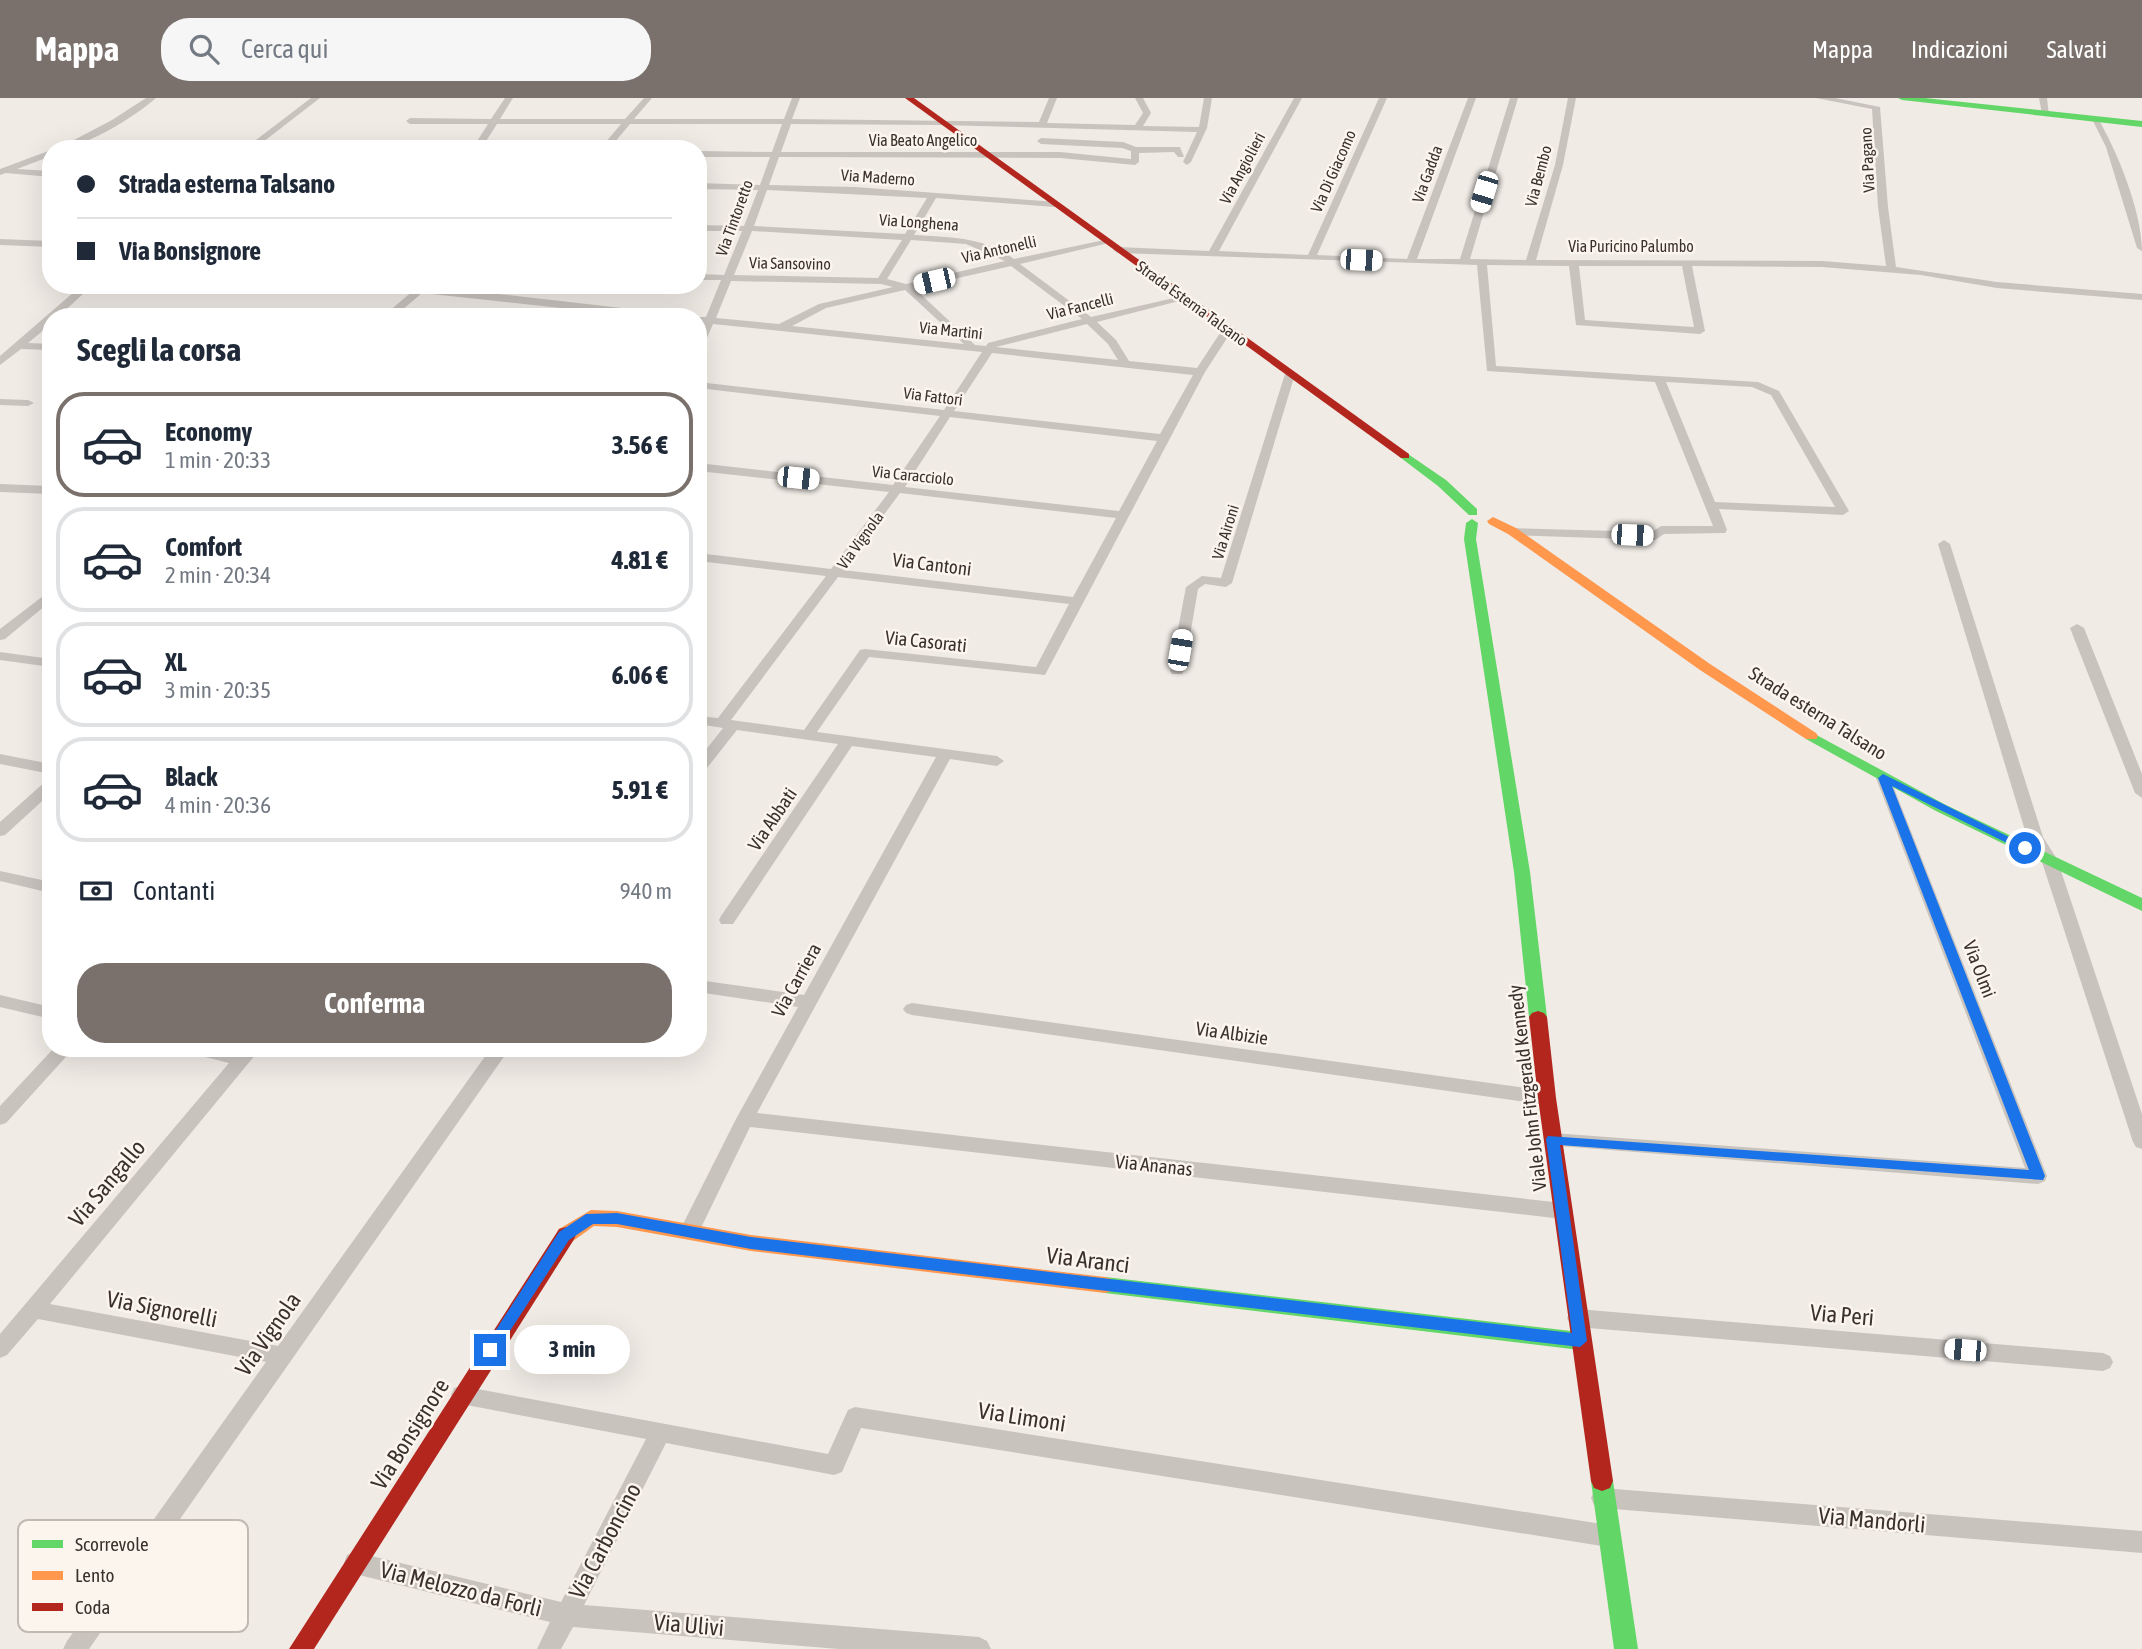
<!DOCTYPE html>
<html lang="it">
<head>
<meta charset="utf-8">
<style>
  body { margin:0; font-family:"Asap Condensed",sans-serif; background:#f6f6f7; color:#1f2937; height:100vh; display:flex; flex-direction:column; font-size:26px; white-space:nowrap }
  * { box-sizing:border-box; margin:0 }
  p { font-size:23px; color:#747a83 }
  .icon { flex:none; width:38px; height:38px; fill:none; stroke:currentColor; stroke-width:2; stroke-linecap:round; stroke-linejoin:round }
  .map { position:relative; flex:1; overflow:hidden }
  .panel { position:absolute; left:42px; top:210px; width:665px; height:749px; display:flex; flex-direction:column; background:#fff; border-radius:28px; box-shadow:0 7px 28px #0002 }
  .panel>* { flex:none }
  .hud { position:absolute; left:42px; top:42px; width:665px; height:154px; border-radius:28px; box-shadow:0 7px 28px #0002; display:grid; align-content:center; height:154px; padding:0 35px; background:#fff }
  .end { position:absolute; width:32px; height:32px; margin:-16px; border:9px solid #1a73e8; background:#fff; box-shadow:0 0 0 4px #fff }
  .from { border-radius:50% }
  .bubble { position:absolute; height:49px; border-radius:24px; background:#fff; box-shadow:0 7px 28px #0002; font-size:23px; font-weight:700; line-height:49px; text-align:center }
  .car { position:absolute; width:21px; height:42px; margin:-21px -10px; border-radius:9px; box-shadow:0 0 5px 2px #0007; background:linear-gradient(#fff 24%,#345 0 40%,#fff 0 76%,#345 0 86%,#fff 0) }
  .hud b { display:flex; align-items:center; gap:24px; height:66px; font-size:26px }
  .hud b+b { border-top:2px solid #e0e1e3 }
  .hud i { width:18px; height:18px; background:#1f2937 }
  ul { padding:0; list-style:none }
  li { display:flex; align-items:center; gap:21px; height:105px; margin:0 14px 10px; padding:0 21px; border:4px solid #e0e1e3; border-radius:28px }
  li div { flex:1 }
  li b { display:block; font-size:26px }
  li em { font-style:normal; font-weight:700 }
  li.on { border-color:#7a716c }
  li>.icon { width:63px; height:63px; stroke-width:1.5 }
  h2 { padding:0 35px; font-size:32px; line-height:84px }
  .pay { display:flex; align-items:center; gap:18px; height:77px; padding:0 35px; font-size:26px }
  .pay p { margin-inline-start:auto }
  .action { display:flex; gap:14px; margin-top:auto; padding:14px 35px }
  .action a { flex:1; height:80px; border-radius:28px; background:#7a716c; color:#fff; font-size:28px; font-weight:700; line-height:80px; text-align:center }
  header { display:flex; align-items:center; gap:42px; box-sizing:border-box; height:98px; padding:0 35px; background:#7a716c; color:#fff }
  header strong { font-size:33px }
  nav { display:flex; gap:38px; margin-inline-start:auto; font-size:24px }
  .search { width:490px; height:63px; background:#f6f6f7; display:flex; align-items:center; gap:18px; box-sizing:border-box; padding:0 24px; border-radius:28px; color:#747a83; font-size:26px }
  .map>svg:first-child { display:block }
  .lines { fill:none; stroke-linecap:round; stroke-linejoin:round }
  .street { fill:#c9c3be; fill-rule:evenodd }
  .fast { fill:#63d668; fill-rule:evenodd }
  .slow { fill:#ff974d; fill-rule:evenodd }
  .jam { fill:#b3261e; fill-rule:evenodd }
  .route { fill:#1a73e8 }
  .labels { text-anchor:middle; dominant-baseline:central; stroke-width:5; stroke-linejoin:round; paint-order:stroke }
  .far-street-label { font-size:16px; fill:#3b302b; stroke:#fbf5ee }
  .street-label { font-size:19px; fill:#3b302b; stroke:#fbf5ee }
  .near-street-label { font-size:23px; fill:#3b302b; stroke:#fbf5ee }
  .key { fill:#fbf5ee; stroke:#c1bab4; stroke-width:2 }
  .key-label { font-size:19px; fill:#3b302b }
</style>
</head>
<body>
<header>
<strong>Mappa</strong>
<div class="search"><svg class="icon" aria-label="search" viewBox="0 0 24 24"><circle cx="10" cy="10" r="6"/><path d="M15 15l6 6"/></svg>Cerca qui</div>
<nav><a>Mappa</a><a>Indicazioni</a><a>Salvati</a></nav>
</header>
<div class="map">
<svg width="2142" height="1551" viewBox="0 0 2142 1551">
  <rect width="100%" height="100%" fill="#f0ebe5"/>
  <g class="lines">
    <g class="street">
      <path d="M146 0H156C136 18 83 51 57 51L112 22Z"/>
      <path d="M311 0H320L254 51H244Z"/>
      <path d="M505 0H513L500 21H625L644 0H652L634 21H784L792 0H800L792 21 1039 24 1049 0H1057L1047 25 1135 27 1143 15 1135 0H1143L1151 15 1143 28 1199 29 1204 0H1212L1207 30 1191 64 1187 67 1183 64 1197 34 940 27 791 26 781 54H1060L1131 61V53L1122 50 1041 46 1037 43 1041 40 1123 44 1136 49H1180L1184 59H1178L1174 54 1139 55V64L1135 67 1060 60 779 59 769 87 855 89 1057 104V108L1054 109 936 100 914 137C949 139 985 139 1014 161L1109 141V145L1020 166 1091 219 1187 197V201L1097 224 1116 242 1129 263 1197 270 1224 229 1233 231 1205 274 1045 577 869 559 817 634 997 658 1004 663 997 668 950 661 757 1015 1563 1105 1570 1107 1573 1113 1570 1119 1563 1121 750 1029 697 1138 690 1140 683 1138 680 1132 736 1021 798 909 698 894V882L804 897 936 659 852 648 733 826H721L719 822 721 818 838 646 737 632 703 675 698 677V662L723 630 698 626V618L718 620 826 478 698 463V455L831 471 889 394 698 373V365L893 387 940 318 698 290V284L944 312 982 254 713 226 703 249 698 252V236L703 225 698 224V219H695H706L721 182H698V176L724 177 742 133H698V127L744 128 758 92 698 91V85L760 87 770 59H698V53L772 54 782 26H630L609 51H600L621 26H497L481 51H472L488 26H410L406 23 410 20 491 21ZM767 92 927 100 905 136 754 128ZM752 133 902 142 878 180 734 177ZM911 142 966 146 1005 163 906 186 887 181ZM1011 168 1082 221 988 245 986 248 975 247 914 190ZM731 183 881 186 893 189 819 206 779 226 716 220ZM905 192 964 246 792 228 826 210ZM1087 226 1108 246 1118 262 996 249ZM992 255 1193 277 1160 336 954 313ZM950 319 1157 343 1119 413 905 389ZM900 395 1116 420 1073 499 843 472ZM838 479 1069 506 1036 569 865 551 860 552 804 632 731 622Z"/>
      <path d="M1294 0H1302L1219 153 1308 157 1379 0H1387L1317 157 1407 161 1468 0H1476L1417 161H1460L1510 0H1518L1470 161 1526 162 1555 67 1568 0H1576L1563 67 1536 162 1822 163 1886 168 1878 109 1872 11 1816 0H1835L1880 9 1888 109 1896 169 1997 184 2142 196V202L1997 190 1921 177 1822 169 1692 168 1705 233 1700 236 1576 227 1569 168 1487 167 1496 268 1758 284 1779 293 1849 413 1843 417 1719 411 1727 432 1725 435 1664 436 1655 442 1512 437 1506 433 1508 430 1652 434 1661 428H1713L1655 284 1487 273 1477 167 1118 155 1113 152 1118 149 1209 153ZM1579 168H1682L1694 229 1585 222ZM1666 284 1752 289 1771 297 1835 409 1715 404Z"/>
      <path d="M2039 0H2047L2049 18 2042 16Z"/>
      <path d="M2091 19H2097C2117 52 2142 114 2142 153L2137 150 2106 49Z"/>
      <path d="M51 52V58L17 71 51 73V79L6 75 0 77V71Z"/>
      <path d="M0 141 51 143V149L0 147Z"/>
      <path d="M420 187 674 216 679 219H643L422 195 394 219H382Z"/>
      <path d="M74 194 83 196 58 219H51V226L28 245 51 246V252L21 251 0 267V258Z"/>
      <path d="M1290 273 1295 276 1232 485 1226 489 1205 486 1198 491 1184 573 1182 576H1172L1170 573 1186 489 1202 478 1221 480 1285 276Z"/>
      <path d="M0 301 28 302 34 305 28 308 0 307Z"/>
      <path d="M0 386 51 388V396L0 394Z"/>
      <path d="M1944 442 1950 446 2043 739 2057 761 2142 1016V1051L2136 1049 2133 1044 2041 761 2027 739 1938 446Z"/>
      <path d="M51 492V503L5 541 0 542V531Z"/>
      <path d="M2077 526 2084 530 2142 676V700L2135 695 2070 530Z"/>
      <path d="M0 554 51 561V569L0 562Z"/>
      <path d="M0 656 51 666V676L0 666Z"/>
      <path d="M1883 675 1890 680 2047 1078 2045 1083 2038 1086 1547 1047 1544 1042 1547 1037 1553 1035 2025 1070 1876 680Z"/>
      <path d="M51 681V695L5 737 0 738V724L46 683Z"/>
      <path d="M0 773 51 784V795L0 783Z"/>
      <path d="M0 897 51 909V921L0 909Z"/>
      <path d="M912 905 1547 993 1553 995 1556 1000 1553 1005 1547 1007 912 917 906 915 903 911 906 907Z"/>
      <path d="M54 950H74L6 1025 0 1027V1008Z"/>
      <path d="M186 950H222L238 954 242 950H261L50 1206 278 1248 491 950H510L89 1551H63L67 1543 266 1264 38 1221 7 1257 0 1260V1236L229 965 189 955Z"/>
      <path d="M1577 1211 2103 1255 2110 1258 2113 1264 2110 1270 2103 1273 1577 1229 1570 1226 1567 1220 1570 1214Z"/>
      <path d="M461 1288 828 1356 848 1312 855 1309 1608 1427 1616 1430 1619 1438 1616 1446 1608 1449 861 1330 842 1374 834 1377 666 1345 584 1507 979 1539 987 1543 991 1551H839L573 1529 561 1551H537L550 1524 355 1476 347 1473 344 1465 347 1457 355 1454 561 1504 646 1341 461 1306 454 1304 451 1297 454 1290Z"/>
      <path d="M1602 1390 2142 1433V1455L1602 1410 1594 1407 1591 1400 1594 1393Z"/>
    </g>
    <g class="fast">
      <path d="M1898 0H1925L2142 23V29L1902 2Z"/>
      <path d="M1405 354 1446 382 1477 411V417H1469L1438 388 1401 360 1399 358Z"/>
      <path d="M1472 421 1478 425 1476 441 1530 774 1547 919 1544 923H1532L1529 919 1514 774 1464 441 1466 425Z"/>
      <path d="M1811 634 1946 707 2142 800V813L1936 713 1806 641 1804 638Z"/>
      <path d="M1105 1179 1580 1234 1587 1237 1590 1243 1587 1249 1580 1252 1105 1195 1098 1193 1095 1187 1098 1181Z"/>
      <path d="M1602 1373 1610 1376 1613 1383 1638 1551H1614L1591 1383 1594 1376Z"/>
    </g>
    <g class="slow">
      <path d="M1493 419 1516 430 1710 566 1816 635 1818 638 1816 641H1806L1700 572 1508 436 1489 426 1487 423Z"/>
      <path d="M591 1112 617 1113 751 1137 1105 1179 1112 1181 1115 1187 1112 1193 1105 1195 751 1153 617 1129 594 1128 573 1143 566 1145 559 1143 556 1137 559 1131Z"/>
    </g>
    <g class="jam">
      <path d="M905 0H914L1409 356V360H1401Z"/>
      <path d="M1538 913 1544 915 1547 919 1556 1000 1613 1383 1610 1390 1602 1393 1594 1390 1591 1383 1538 1000 1529 919 1532 915Z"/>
      <path d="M566 1129 573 1131 576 1137 573 1143 314 1551H289L559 1131Z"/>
    </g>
  </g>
  <path class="route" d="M1883 676 2031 750 2025 753 2021 752 1892 688 2045 1078 2043 1082 1560 1047 1587 1243 1580 1249 751 1151 617 1126H593L569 1142 495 1256H485L483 1252 559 1134 586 1116 617 1115 751 1139 1572 1235 1546 1041 1548 1038 2029 1072 1878 680Z"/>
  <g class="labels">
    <g class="far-street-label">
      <text x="923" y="42">Via Beato Angelico</text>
      <text transform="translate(1867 62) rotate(-93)">Via Pagano</text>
      <text transform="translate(1242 70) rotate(-62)">Via Angiolieri</text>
      <text transform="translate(1333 73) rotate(-66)">Via Di Giacomo</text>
      <text transform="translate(1427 76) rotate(-70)">Via Gadda</text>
      <text transform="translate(1538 78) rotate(-75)">Via Bembo</text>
      <text transform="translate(878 79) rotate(4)">Via Maderno</text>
      <text transform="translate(734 120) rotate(-70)">Via Tintoretto</text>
      <text transform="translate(919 124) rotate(4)">Via Longhena</text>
      <text x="1631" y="148">Via Puricino Palumbo</text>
      <text transform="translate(999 151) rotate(-13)">Via Antonelli</text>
      <text transform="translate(790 165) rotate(1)">Via Sansovino</text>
      <text transform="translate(1192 205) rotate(36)">Strada Esterna Talsano</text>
      <text transform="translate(1080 208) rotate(-14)">Via Fancelli</text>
      <text transform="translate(951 232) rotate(6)">Via Martini</text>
      <text transform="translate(933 298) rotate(7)">Via Fattori</text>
      <text transform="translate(913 377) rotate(6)">Via Caracciolo</text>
      <text transform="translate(1225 434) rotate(-73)">Via Aironi</text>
      <text transform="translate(860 442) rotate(-54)">Via Vignola</text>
    </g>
    <g class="street-label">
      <text transform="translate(932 466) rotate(7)">Via Cantoni</text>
      <text transform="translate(926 543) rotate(6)">Via Casorati</text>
      <text transform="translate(1818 615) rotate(32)">Strada esterna Talsano</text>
      <text transform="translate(772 721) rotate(-56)">Via Abbati</text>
      <text transform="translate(1980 871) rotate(69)">Via Olmi</text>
      <text transform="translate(796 882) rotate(-61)">Via Carriera</text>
      <text transform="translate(1232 935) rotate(8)">Via Albizie</text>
      <text transform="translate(1527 990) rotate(-97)">Viale John Fitzgerald Kennedy</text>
      <text transform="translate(1154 1067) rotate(6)">Via Ananas</text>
    </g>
    <g class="near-street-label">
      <text transform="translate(107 1085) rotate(-50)">Via Sangallo</text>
      <text transform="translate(1088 1162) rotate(7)">Via Aranci</text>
      <text transform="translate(162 1211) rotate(11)">Via Signorelli</text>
      <text transform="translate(1842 1217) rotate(5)">Via Peri</text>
      <text transform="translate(268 1236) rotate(-55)">Via Vignola</text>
      <text transform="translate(1022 1319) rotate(9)">Via Limoni</text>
      <text transform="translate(410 1336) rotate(-58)">Via Bonsignore</text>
      <text transform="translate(1872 1422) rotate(5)">Via Mandorli</text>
      <text transform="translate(605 1443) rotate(-62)">Via Carboncino</text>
      <text transform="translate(461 1491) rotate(14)">Via Melozzo da Forlì</text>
      <text transform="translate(689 1527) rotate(5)">Via Ulivi</text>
    </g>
  </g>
  <rect x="18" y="1422" width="230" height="112" rx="10" class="key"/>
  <rect x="32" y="1442" width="31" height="8" fill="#63d668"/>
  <rect x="32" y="1473" width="31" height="9" fill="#ff974d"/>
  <rect x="32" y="1505" width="31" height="8" fill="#b3261e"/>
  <g class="key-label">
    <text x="75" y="1453">Scorrevole</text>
    <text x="75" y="1484">Lento</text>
    <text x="75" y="1516">Coda</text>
  </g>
</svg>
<i class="end from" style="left:2025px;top:750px"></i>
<i class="end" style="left:490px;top:1252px"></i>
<div class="bubble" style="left:514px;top:1227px;width:116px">3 min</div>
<i class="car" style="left:1484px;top:94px;rotate:197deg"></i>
<i class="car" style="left:1361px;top:162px;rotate:92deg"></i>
<i class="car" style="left:934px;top:183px;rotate:257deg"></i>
<i class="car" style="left:798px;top:380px;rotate:96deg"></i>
<i class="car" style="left:1632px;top:437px;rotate:92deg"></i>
<i class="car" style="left:1180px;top:552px;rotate:10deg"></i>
<i class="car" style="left:1965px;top:1252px;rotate:275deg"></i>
<div class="hud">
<b><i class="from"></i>Strada esterna Talsano</b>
<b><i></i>Via Bonsignore</b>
</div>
<section class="panel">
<h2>Scegli la corsa</h2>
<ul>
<li class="on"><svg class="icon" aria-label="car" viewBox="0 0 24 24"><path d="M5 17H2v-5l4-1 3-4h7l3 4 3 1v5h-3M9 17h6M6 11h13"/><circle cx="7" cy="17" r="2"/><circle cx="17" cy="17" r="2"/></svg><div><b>Economy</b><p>1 min · 20:33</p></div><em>3.56 €</em></li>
<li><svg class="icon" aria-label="car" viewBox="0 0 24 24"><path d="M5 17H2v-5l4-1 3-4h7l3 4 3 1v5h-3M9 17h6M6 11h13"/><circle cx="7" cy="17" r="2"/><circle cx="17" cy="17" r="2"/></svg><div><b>Comfort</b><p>2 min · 20:34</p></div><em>4.81 €</em></li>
<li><svg class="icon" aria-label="car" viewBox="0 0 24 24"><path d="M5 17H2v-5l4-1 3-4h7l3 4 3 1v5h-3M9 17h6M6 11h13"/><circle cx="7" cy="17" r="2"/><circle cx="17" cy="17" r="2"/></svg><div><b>XL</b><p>3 min · 20:35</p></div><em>6.06 €</em></li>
<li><svg class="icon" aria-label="car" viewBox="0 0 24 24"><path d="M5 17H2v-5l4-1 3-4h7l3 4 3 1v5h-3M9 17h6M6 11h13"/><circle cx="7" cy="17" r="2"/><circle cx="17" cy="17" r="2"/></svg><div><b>Black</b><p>4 min · 20:36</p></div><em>5.91 €</em></li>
</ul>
<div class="pay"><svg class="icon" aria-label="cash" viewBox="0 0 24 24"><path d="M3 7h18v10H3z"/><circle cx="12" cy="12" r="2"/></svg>Contanti<p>940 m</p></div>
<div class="action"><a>Conferma</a></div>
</section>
</div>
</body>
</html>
